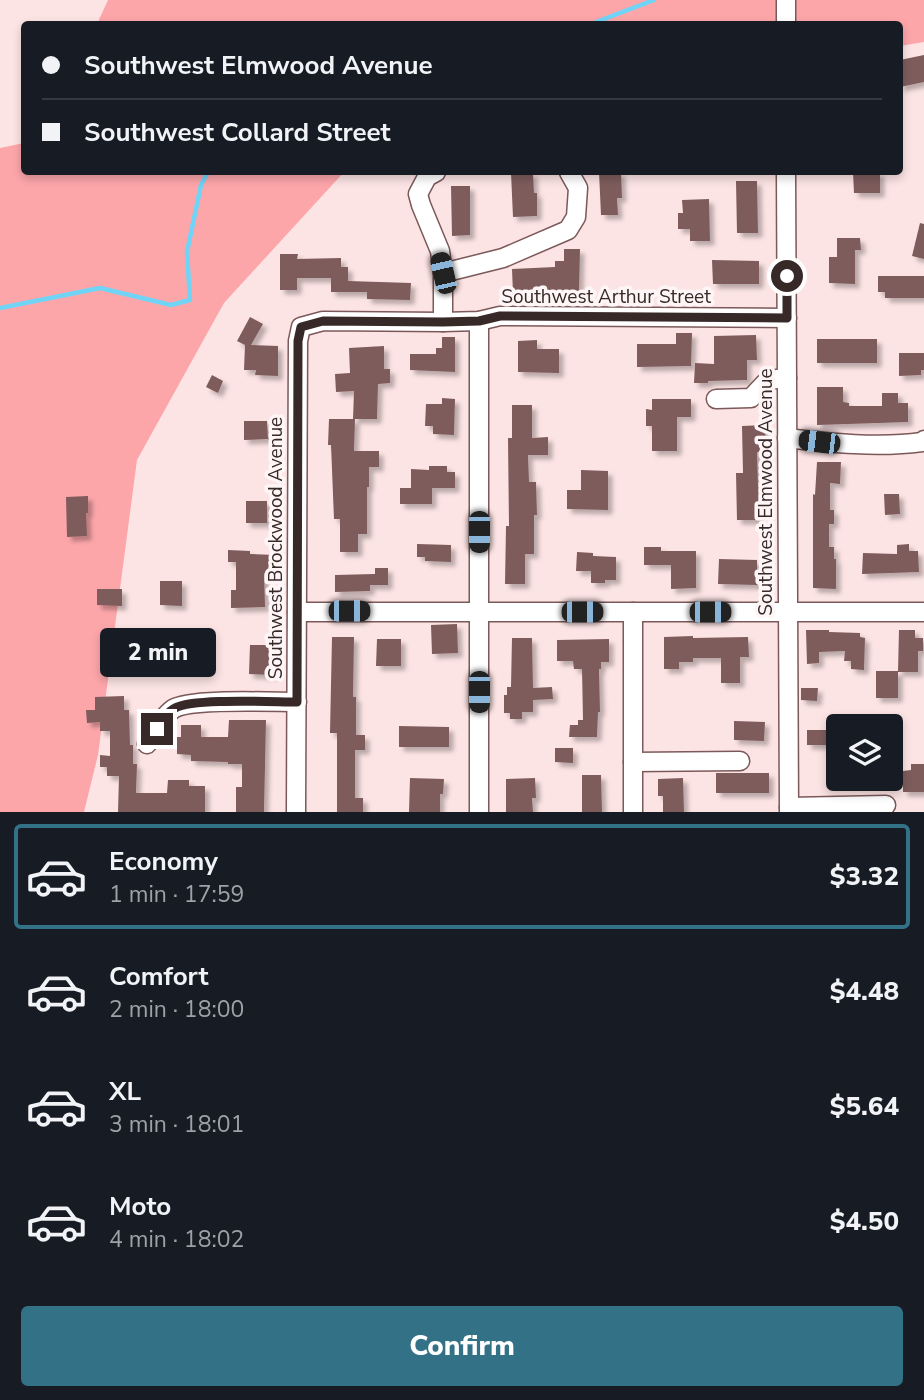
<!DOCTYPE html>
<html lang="en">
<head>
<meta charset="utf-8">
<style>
  body { margin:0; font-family:"Nunito Sans",sans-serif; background:#242831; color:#f1f3f6; height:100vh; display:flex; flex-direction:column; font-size:26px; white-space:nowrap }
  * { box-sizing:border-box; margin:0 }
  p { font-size:23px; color:#9ea1a6 }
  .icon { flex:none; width:38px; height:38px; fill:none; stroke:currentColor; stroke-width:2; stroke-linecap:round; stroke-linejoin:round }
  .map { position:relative; height:812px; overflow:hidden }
  .sheet { display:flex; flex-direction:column; background:#171b24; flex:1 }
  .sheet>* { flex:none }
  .top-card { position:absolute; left:21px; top:21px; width:882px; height:154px; border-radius:7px; box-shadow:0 4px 10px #0003; display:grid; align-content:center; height:154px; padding:0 21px; background:#171b24 }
  .buttons { position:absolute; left:826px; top:714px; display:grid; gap:14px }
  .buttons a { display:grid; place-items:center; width:77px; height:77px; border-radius:7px; background:#171b24; box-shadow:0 4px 10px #0003; font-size:35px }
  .end { position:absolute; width:32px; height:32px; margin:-16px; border:9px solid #382929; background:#fff; box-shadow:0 0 0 4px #fff }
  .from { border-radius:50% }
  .bubble { position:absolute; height:49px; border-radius:7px; background:#171b24; box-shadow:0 4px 10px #0003; font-size:23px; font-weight:800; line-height:49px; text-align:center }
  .car { position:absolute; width:21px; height:42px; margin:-21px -10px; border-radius:9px; box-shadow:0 0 5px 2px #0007; background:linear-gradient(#222 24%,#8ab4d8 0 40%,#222 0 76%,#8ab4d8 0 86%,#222 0) }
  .top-card b { display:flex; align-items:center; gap:24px; height:66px; font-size:26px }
  .top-card b+b { border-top:2px solid #363941 }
  .top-card i { width:18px; height:18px; background:#f1f3f6 }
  ul { padding:12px 0 0; list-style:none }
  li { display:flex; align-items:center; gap:21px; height:105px; margin:0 14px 10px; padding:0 7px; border:4px solid transparent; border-radius:7px }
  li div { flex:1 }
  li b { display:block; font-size:26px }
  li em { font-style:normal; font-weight:800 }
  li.current { border-color:#327186 }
  li>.icon { width:63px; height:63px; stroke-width:1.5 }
  .button { display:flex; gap:14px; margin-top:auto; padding:14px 21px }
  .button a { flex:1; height:80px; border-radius:7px; background:#327186; color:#fff; font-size:28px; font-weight:800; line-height:80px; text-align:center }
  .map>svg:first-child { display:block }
  .green { fill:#fda6aa }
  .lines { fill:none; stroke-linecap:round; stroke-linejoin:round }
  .stream { stroke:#6fd4f6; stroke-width:4.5 }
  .building { fill:#7e5b5c; filter:url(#shadow) }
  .minor-casing { stroke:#7b5859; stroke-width:21 }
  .minor { stroke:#fff; stroke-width:18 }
  .route { stroke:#382929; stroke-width:9 }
  .labels { text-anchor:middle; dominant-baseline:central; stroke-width:7; stroke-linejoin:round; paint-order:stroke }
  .street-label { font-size:19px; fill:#382929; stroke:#fef6f6 }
</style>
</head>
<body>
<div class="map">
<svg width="924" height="812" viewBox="0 0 924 812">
  <defs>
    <filter id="shadow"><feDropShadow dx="4.5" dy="4.5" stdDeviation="2" flood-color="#0004"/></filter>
  </defs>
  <rect width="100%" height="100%" fill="#fde4e4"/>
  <g class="green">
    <path d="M108 0H924V42L900 46V24H97Z"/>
    <path d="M24 143V172H344L224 303 137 460 98 755 84 812H0V148Z"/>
  </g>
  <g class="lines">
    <g class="stream">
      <path d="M591 24 654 0"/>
      <path d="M0 308 100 288 171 305 190 300 187 252 201 185 208 172"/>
    </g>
  </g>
  <g class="building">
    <path d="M924 55V82L900 87V60Z"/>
    <path d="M599 172H621L622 198H617L618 215H601Z"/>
    <path d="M853 172H880V193H854Z"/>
    <path d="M511 173H533L534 193H537V216L513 217Z"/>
    <path d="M736 181H757L758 233H737Z"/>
    <path d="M451 186H470V235L452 236Z"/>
    <path d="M709 199 710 241H690V229H678V213H683L682 200Z"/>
    <path d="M920 223 924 224V259L912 256Z"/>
    <path d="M837 238H860L861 250H855V284L829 283V257H837Z"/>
    <path d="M564 249H580L579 292 549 291 513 293 512 269 555 267V261H564Z"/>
    <path d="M280 254H298L297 259 341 258V267H348V281L411 283 410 300 367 299V292H331V278H297V290H280Z"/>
    <path d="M712 260 759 261V284H713Z"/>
    <path d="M878 276H924V298H885V292H878Z"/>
    <path d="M250 317 263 324 251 345 278 346V376L255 375 256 370H244L245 345 237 341Z"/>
    <path d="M676 333H692L691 366 637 367V344H676Z"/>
    <path d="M756 335 757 360H747V380L708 381V383H694L695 363 714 364V336Z"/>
    <path d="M442 337H455V372L410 370V354H436V348H442Z"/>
    <rect x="817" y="339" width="60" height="24"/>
    <path d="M537 340V349H559V373L518 372V341Z"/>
    <path d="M384 346V369H390V383L378 384 377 419H353L354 391 336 392 335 374 350 373 349 348Z"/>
    <path d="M899 353H924V370H921V375L899 376Z"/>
    <path d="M212 375 223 381 218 393 206 387Z"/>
    <path d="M817 387H843V402L849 403V406H882V393H898V403H908V422L817 425Z"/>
    <path d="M442 398 455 399 454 435 433 434V426H425L426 404H442Z"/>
    <path d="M652 399H691V417H677V451H652V426H646V409L652 410Z"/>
    <path d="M512 405H532V438L548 437V455H528L529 482H536L537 515H534V554H525V584H505L506 526H509L508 438H512Z"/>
    <path d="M329 419H355L354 451H379V467H369V487H367V534H358V552H340V519H334L331 445H328Z"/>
    <path d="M244 421H267L268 439 244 440Z"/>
    <path d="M765 425 766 452H757L759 520H737L736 473H743L742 426Z"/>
    <path d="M817 462H841L840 484 830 483V510H834V524H829V547H834V559H836V589L813 588V494L815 495Z"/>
    <path d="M429 466H447V472H455V488H432V504H400V488H411V469L429 470Z"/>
    <path d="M581 470 608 471V510L567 509V490H581Z"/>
    <path d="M884 494H899L900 514 885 515Z"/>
    <path d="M88 496V513H86L87 536 67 537 66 497Z"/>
    <rect x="246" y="501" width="21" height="22"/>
    <path d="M417 544 451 545V562L425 561V557H417Z"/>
    <path d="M909 544V551H918L919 572 862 574 863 553 897 554V545Z"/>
    <path d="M644 547H661V551H696V588L671 589V565H644Z"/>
    <path d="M228 550 250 551V554L275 555 274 573H264L265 607 231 608V590H236V562H228Z"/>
    <path d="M577 552 593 553V556L616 557V580H605V583H591V571H576Z"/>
    <path d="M719 559 757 560V585L718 584Z"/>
    <path d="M375 568H388V585H370V591L335 592V575L375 574Z"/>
    <path d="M160 581H182V606L160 605Z"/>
    <path d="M97 589H122V606L97 605Z"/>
    <path d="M457 624 458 653 432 654 431 625Z"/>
    <path d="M806 630H829V632L860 633V637L865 638 864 670 851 669V661H844L845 651 819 652V663L807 664Z"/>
    <path d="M899 630H915V638H923V651H918V672H898Z"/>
    <path d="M693 636V638L748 637 749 657H740V683H721V658H693V662H679V669H664V637Z"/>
    <path d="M332 637H354L353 697H356V735H365V750H355V798H363V812H337V733H330Z"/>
    <path d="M512 638H532L533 688 552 687 553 699 533 700V712H522V719H510V713H504V695H507V687H511Z"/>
    <path d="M377 639H401V666H376Z"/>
    <path d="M609 639V662H601V669H599L600 712H598L597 737H569L570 725H578V720H583L582 669H574L573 661H557V640Z"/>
    <path d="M250 645H274L273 675 249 674Z"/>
    <rect x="876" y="671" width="22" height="27"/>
    <path d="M801 688H818L817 701 801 700Z"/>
    <path d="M124 696V710H129L130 745H133V764H137L136 793H167L168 780H189V786H205V812H118L119 776H107V767H100V755L110 756V731H100V722L87 723 86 710H95V697Z"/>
    <path d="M229 720H266L264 812H236V787H242V764H228V762L191 761V755L177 754V737H181V725H201V737H228Z"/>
    <path d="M734 721 765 722 764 741 734 740Z"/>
    <path d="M399 726 449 727V747H399Z"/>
    <rect x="807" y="730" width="31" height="15"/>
    <path d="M555 748H573V763L555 762Z"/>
    <path d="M911 764H924V792H903V771L911 770Z"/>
    <rect x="716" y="773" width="53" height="20"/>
    <path d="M582 775H601L602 812H582Z"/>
    <path d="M410 778 444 779 443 794H440V812H409Z"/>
    <path d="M535 778 536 798H532L533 812H506V779Z"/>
    <path d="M683 778 684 812H663V796H658V779Z"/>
  </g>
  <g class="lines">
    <defs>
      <g id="minor">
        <path d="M786 0V24"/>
        <path d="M436 172 427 177 418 194 421 205 440 251 443 273 503 258 568 230 576 217 578 188 569 172"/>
        <path d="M786 172 789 812"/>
        <path d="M479 321V812"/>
        <path d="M443 322V273"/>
        <path d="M716 399 751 398 768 380 787 378"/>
        <path d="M787 438C830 443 879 448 922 442L924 440"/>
        <path d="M297 612H924"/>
        <path d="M147 744C155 732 162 717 173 709 189 698 273 702 297 702"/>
        <path d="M633 762 740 761"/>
        <path d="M789 807 886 805"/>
        <path d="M296 812 298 341 301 327 323 321 443 322 479 321 500 316 787 318"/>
        <path d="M633 812V612"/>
      </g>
    </defs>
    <use href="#minor" class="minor-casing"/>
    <use href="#minor" class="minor"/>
  </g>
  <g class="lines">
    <path class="route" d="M157 729C162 721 167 712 175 708 193 698 272 702 297 702L298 341 301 327 323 321 443 322 479 321 500 316 787 318V276"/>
  </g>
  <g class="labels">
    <g class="street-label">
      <text x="606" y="297">Southwest Arthur Street</text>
      <text transform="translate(766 492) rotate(-90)">Southwest Elmwood Avenue</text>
      <text transform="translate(276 548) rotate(-90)">Southwest Brockwood Avenue</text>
    </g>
  </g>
</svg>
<div class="buttons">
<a><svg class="icon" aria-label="layers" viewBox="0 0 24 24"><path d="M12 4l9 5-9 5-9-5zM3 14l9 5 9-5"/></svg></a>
</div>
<i class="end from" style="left:787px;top:276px"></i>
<i class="end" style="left:157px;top:729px"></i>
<div class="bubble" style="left:100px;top:628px;width:116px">2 min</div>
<i class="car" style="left:443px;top:273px;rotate:347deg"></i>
<i class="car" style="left:819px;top:442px;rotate:277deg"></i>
<i class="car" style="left:479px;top:532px;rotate:180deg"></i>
<i class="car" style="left:349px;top:611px;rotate:90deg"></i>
<i class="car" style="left:582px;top:612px;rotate:90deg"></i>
<i class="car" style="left:710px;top:612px;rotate:90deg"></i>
<i class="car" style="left:479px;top:692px;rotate:180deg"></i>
<div class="top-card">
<b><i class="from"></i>Southwest Elmwood Avenue</b>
<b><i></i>Southwest Collard Street</b>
</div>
</div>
<section class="sheet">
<ul>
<li class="current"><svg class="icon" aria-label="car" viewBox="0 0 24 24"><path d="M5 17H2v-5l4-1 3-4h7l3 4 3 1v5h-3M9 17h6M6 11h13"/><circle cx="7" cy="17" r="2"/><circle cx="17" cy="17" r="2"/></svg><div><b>Economy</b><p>1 min · 17:59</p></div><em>$3.32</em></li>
<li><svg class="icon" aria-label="car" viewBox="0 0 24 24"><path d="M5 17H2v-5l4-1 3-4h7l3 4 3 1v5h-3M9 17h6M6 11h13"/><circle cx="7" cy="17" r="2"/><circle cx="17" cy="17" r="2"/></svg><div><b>Comfort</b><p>2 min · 18:00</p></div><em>$4.48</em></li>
<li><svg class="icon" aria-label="car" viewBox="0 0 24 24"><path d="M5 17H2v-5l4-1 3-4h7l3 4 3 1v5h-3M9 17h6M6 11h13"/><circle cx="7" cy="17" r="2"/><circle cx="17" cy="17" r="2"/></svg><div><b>XL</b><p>3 min · 18:01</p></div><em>$5.64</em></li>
<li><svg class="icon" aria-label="car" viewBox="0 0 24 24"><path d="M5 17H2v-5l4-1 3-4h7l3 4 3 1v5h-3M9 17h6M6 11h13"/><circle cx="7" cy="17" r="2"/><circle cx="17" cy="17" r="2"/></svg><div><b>Moto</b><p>4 min · 18:02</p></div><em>$4.50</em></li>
</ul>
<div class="button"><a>Confirm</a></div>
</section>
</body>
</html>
